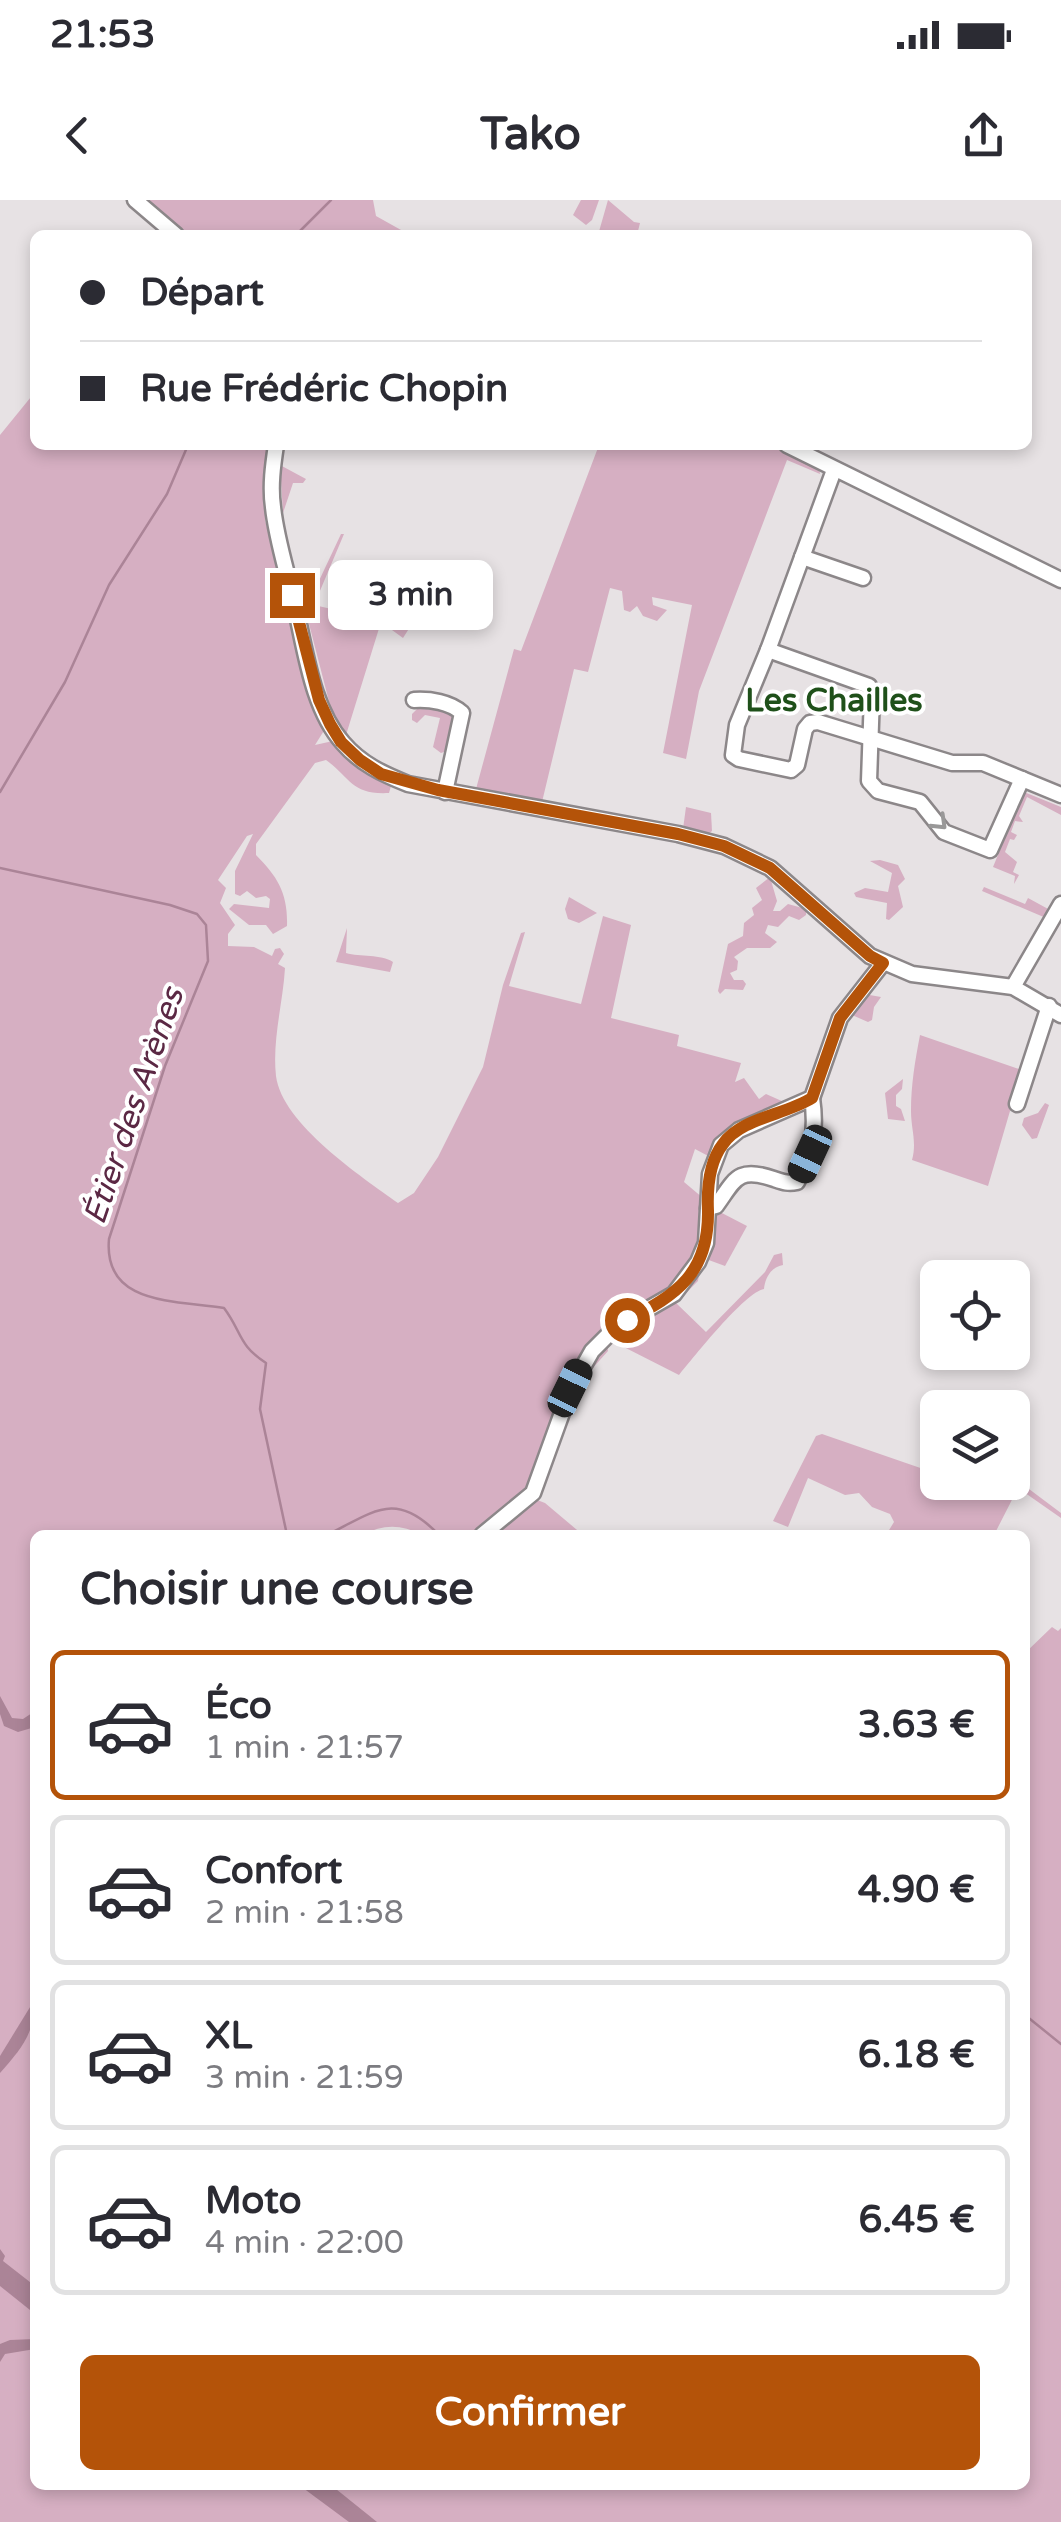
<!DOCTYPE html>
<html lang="fr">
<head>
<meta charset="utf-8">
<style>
  body { margin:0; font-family:"Varela Round",sans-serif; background:#f7f7f7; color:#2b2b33; height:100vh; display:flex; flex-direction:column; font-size:38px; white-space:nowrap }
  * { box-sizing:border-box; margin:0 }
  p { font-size:32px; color:#7c7c81 }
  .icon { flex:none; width:55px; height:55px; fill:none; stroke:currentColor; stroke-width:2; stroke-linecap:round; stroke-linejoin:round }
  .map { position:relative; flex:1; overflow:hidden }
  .details { position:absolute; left:30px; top:1330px; width:1000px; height:960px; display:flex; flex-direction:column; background:#fff; border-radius:15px; box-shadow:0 5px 15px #0003 }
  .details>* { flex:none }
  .guide { position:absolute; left:30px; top:30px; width:1002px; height:220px; border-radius:15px; box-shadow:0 5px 15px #0003; display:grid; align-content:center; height:220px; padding:0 50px; background:#fff }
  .fabs { position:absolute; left:920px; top:1060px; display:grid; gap:20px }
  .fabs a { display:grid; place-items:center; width:110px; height:110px; border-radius:15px; background:#fff; box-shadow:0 5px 15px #0003; font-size:50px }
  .end { position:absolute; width:45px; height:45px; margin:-22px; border:12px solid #b45309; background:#fff; box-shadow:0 0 0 5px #fff }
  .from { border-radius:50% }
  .bubble { position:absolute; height:70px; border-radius:15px; background:#fff; box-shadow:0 5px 15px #0003; font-size:32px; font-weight:700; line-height:70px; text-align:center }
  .car { position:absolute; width:30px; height:60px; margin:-30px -15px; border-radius:12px; box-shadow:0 0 8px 2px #0007; background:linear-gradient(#222 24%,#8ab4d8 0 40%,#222 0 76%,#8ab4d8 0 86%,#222 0) }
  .guide b { display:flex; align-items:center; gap:35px; height:95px; font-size:38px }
  .guide b+b { border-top:2px solid #e1e1e2 }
  .guide i { width:25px; height:25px; background:#2b2b33 }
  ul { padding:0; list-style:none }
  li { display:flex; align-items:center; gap:30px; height:150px; margin:0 20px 15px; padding:0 30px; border:5px solid #e1e1e2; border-radius:15px }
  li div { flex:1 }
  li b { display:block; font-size:38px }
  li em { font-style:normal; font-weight:700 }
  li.active { border-color:#b45309 }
  li>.icon { width:90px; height:90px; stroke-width:1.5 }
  h2 { padding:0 50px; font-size:45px; line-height:120px }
  .primary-button { display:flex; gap:20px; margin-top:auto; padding:20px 50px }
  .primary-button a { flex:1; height:115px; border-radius:15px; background:#b45309; color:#fff; font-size:40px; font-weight:700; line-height:115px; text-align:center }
  .status { display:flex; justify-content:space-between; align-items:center; height:70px; padding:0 50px; background:#fff; direction:ltr }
  .status svg { height:28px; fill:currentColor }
  header { display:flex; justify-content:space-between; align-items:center; height:130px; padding:0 50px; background:#fff; font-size:45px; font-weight:700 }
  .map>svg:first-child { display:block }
  .green { fill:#d6afc2 }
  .water { fill:#ab8497 }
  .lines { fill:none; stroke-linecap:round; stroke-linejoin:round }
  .stream { stroke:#ab8497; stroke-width:2.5 }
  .minor-casing { stroke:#8c8789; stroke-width:19 }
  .minor { stroke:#fff; stroke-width:14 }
  .oneway { stroke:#999898 }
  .route { stroke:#b45309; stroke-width:12 }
  .labels { text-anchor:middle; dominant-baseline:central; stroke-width:8; stroke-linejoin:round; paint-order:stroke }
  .neighbourhood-label { font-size:32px; font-weight:bold; fill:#1f501a; stroke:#fff }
  .water-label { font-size:32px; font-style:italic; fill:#5b2844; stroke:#fff }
</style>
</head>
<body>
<div class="status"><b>21:53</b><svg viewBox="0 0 49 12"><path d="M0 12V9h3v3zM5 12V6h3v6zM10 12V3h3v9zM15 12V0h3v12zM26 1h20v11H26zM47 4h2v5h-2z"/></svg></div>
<header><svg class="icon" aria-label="back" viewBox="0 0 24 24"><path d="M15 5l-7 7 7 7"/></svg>Tako<svg class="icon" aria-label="share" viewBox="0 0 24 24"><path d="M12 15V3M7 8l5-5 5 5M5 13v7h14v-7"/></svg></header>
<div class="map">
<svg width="1061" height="2322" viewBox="0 0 1061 2322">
  <rect width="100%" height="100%" fill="#e7e2e4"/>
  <g class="green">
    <path d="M149 0H373L376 16 410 35H185L147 4Z"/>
    <path d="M581 0H599L592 20 586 25 573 15Z"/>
    <path d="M608 0 634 22 640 23 637 35H598Z"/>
    <path d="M35 192V245H272L265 320 288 409 325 529 315 545 333 541 364 571 391 586 389 593C351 595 351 578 326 560L315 563 256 644V655C278 677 288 694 287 726L273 734 266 725H249L229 709 234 704 269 708 270 699 266 696 256 698 247 691 240 696 235 694V671L253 634 247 636 218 680 226 688 220 703 235 725 228 734V746L254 747 272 756 275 749 280 748 284 754 278 764 285 768C283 803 272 840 276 876 282 924 362 977 398 1003L414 993 438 957 483 867 503 785 521 733 525 732 509 786 581 804 603 716 631 725 611 818 679 835 677 846 741 863 735 882 744 878 759 899 766 894 784 902 797 899 754 920 745 918 743 925 712 958 695 949 684 982 703 998 702 1045 676 1086 580 1162 532 1298 545 1303 583 1335H422C401 1324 383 1324 363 1335H35V2285H1025V1453L1052 1427 1058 1431 1061 1428V2322H0V235Z"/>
    <path d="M599 245H776L819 268 820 274 787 260 699 491 686 559 663 553 692 405 652 397 653 405 667 410 657 421 643 416 637 406 630 412 624 410 622 391 610 388 588 472 574 469 542 602 476 589 514 449 521 451Z"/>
    <path d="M280 265 306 279 303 283H293L283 313Z"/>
    <path d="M341 334H344L314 405 410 427 403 438 381 422 346 535 332 513 300 389 317 385Z"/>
    <path d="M421 505 453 511 458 519 452 549 441 553 433 547 440 518 425 515 417 523 412 520V514Z"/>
    <path d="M1024 592 1061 607V615L1027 597 1019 616 1023 622 1015 621 1011 632 1017 635 1014 640 1010 639 1005 652 1017 662 1013 672 1019 675 1014 684 1015 676 993 667Z"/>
    <path d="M686 607 711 613 712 631 708 634 683 629Z"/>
    <path d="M880 660 898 665 905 679 898 686 903 707 889 720 886 719 887 703 856 697 854 693 865 688 888 692 892 673 870 661Z"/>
    <path d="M770 677 777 701 773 711H780L788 704 806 709V715L799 720 789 716 778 727 768 725 765 733 777 742 770 748H747L734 757 738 761 737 770 730 773 734 780H743L746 784 743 790 725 789 720 794 718 791 728 744 743 736 744 723 754 715 752 708 762 700 756 688Z"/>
    <path d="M984 687 1025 704 1028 698 1050 710 1046 718 982 691Z"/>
    <path d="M569 697 597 713 579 723 568 719 565 709Z"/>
    <path d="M347 728 346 753C360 757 381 754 393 762L390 772 336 762Z"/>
    <path d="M864 794 881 797 874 807 872 820 868 822 852 815 854 805Z"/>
    <path d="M920 835 1022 870 988 986 912 960C917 942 911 929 911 911 911 885 915 861 920 835Z"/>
    <path d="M903 879 902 889 896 895V906L901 909 905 921 888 919 885 893Z"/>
    <path d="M1045 903 1049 905 1037 938 1032 939 1022 925 1024 918 1038 913Z"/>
    <path d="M718 1011 747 1026 725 1066 706 1059 711 1024Z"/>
    <path d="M782 1053 783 1065C771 1067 765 1078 764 1089 745 1092 694 1157 679 1175L614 1142 607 1143 608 1151 591 1170 573 1210 567 1212C585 1139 644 1111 700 1069L698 1081 676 1103 706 1132 765 1072 774 1055Z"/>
    <path d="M822 1234 932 1272 937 1261 938 1282H1012L1013 1277 1061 1313V1318L1018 1288 994 1335H886L894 1322 890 1314 872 1307 859 1293 845 1295 808 1278 788 1327 773 1321 816 1236Z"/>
  </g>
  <g class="water">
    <path d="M0 1496 12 1518 23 1519 35 1511V1527L18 1532 4 1526 0 1514Z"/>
    <path d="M35 1799C35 1833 22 1848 0 1873V1856Z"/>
    <path d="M0 2049 5 2056 3 2061 35 2086V2114L0 2086Z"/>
    <path d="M35 2139V2149L5 2154 0 2162V2144L10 2140Z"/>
    <path d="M299 2285H331L377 2322H349Z"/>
  </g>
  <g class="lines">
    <g class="stream">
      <path d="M296 35 331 0"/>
      <path d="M0 592 65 482 109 385 167 294 188 245"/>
      <path d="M0 668 170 705 197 714 206 725 208 761 165 866 109 1039C103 1106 176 1100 224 1108 242 1132 238 1145 266 1163L260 1209 287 1335"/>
      <path d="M327 1335C375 1311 396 1290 439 1335"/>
      <path d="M1025 1815 1061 1844"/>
    </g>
    <defs>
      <g id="minor">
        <path d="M135 0 176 35"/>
        <path d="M276 245C273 265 270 286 273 307 276 337 286 368 293 398 305 444 310 506 343 543 361 564 383 574 408 584L678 634 724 646 770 668 870 756 912 774 1013 787 1061 815"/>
        <path d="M787 245 1061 380"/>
        <path d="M834 270 768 450 869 486 872 495 869 581 878 591 920 602 944 632 990 650 1022 579"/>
        <path d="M802 357 863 378"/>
        <path d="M768 450 737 525 733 555 739 559 791 570 797 565 805 529 810 523 818 522 952 563H983L1061 595"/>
        <path d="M414 500C430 499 450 502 462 513L445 592"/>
        <path d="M1013 787 1061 704"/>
        <path d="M1017 904 1049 806"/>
        <path d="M708 1008 716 1006C735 980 737 966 774 979 783 982 788 984 797 982 812 953 817 931 812 898"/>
        <path d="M482 1335 533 1293 571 1188 592 1151 615 1128 674 1094 698 1062 706 1043 710 974 721 945 739 930 812 898 840 818 883 763"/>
      </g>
    </defs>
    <use href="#minor" class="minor-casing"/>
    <use href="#minor" class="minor"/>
  </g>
  <defs><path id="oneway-chevron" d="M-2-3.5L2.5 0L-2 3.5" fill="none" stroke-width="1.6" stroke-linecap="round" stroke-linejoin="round" transform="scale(2.5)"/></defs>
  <use class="oneway" href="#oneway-chevron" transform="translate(940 623) rotate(44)"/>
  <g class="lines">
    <path class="route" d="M292 395 319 500 330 524 341 542 360 560 381 574 438 590 678 634 724 646 770 668 870 756 883 763 840 818 812 898C785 915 741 918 723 944 709 962 707 989 708 1011 709 1073 677 1095 627 1120"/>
  </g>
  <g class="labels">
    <g class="neighbourhood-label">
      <text x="834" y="501">Les Chailles</text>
    </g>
    <g class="water-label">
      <text transform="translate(134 906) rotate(-71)">Étier des Arènes</text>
    </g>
  </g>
</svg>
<div class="fabs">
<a><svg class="icon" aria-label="locate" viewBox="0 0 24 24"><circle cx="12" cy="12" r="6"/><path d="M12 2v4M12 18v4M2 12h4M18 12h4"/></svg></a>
<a><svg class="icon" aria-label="layers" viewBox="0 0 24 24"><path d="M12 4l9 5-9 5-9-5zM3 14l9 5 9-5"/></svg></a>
</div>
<i class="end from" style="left:627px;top:1120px"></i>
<i class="end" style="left:292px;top:395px"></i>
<div class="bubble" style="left:328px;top:360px;width:165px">3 min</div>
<i class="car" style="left:810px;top:954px;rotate:205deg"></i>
<i class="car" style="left:570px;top:1188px;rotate:26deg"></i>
<div class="guide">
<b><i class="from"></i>Départ</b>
<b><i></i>Rue Frédéric Chopin</b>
</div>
<section class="details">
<h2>Choisir une course</h2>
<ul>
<li class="active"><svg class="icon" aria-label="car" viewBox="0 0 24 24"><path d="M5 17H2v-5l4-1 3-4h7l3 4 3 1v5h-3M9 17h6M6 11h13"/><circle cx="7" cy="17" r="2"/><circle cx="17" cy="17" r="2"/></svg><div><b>Éco</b><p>1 min · 21:57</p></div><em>3.63 €</em></li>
<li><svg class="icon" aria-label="car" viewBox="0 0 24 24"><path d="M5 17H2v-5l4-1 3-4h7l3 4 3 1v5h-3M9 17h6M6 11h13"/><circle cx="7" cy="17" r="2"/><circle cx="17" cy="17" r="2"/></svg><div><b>Confort</b><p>2 min · 21:58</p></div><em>4.90 €</em></li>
<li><svg class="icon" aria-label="car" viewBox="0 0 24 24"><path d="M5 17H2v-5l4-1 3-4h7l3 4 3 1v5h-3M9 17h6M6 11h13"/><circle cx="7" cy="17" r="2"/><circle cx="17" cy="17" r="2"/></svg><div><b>XL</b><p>3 min · 21:59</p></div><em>6.18 €</em></li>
<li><svg class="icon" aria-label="car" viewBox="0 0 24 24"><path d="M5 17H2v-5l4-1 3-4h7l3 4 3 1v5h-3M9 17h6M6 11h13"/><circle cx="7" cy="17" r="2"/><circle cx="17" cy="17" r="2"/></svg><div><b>Moto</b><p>4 min · 22:00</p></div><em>6.45 €</em></li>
</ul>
<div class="primary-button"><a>Confirmer</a></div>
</section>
</div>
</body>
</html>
